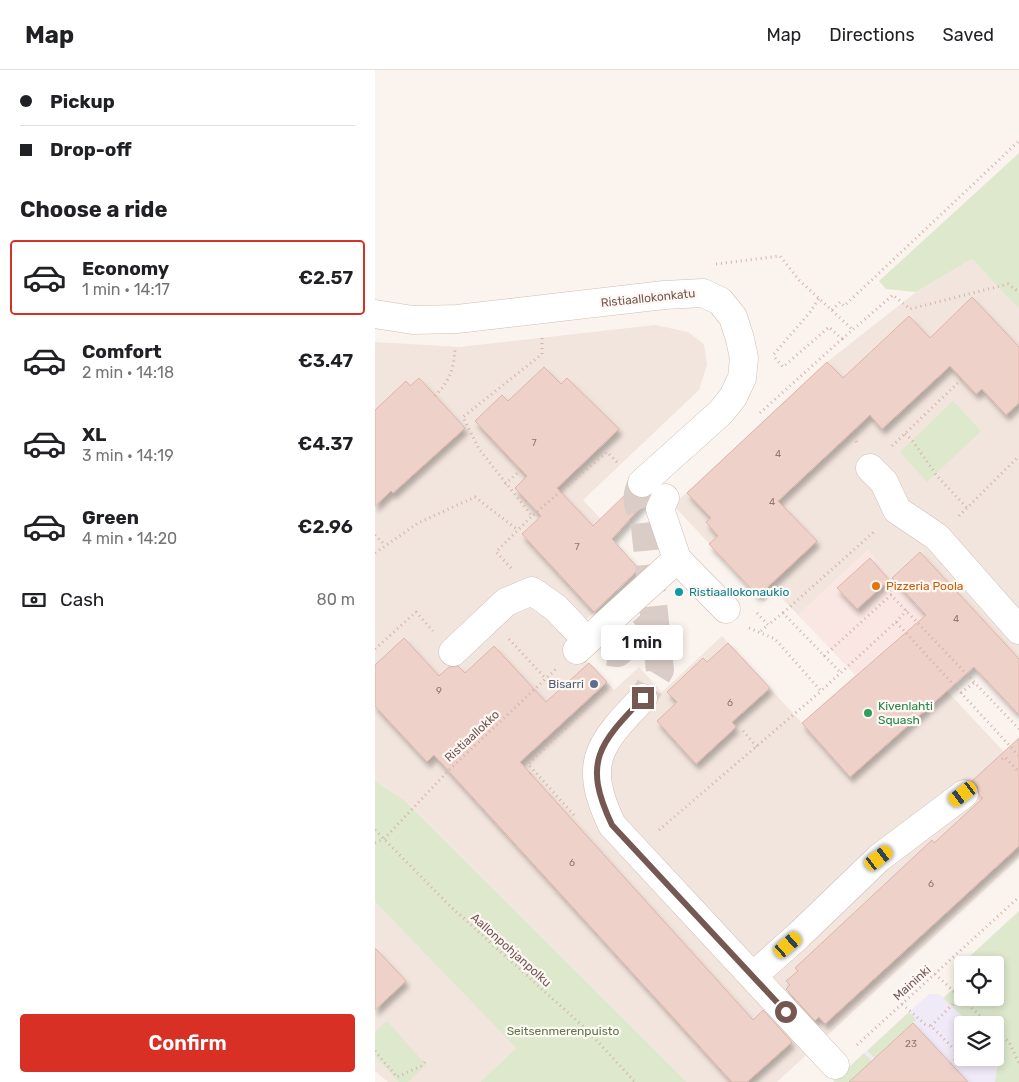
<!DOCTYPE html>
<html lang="en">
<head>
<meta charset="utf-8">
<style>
  body { margin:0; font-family:Rubik,sans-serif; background:#f2f2f2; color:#202124; height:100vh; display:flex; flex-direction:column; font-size:19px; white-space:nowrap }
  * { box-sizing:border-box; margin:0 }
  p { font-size:16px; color:#757577 }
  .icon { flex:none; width:28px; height:28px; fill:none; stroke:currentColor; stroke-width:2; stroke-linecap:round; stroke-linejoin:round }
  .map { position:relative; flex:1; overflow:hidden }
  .drawer { display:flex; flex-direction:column; background:#fff; width:375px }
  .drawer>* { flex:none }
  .hud { display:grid; align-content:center; height:110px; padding:0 20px; background:#fff }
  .buttons { position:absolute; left:579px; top:886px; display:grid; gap:10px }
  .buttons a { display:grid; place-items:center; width:50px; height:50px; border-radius:5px; background:#fff; box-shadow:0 2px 8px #0003; font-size:25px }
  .end { position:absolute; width:22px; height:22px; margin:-11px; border:6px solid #755852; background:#fff; box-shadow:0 0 0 2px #fff }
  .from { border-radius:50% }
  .bubble { position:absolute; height:35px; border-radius:5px; background:#fff; box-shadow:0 2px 8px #0003; font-size:16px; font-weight:600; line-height:35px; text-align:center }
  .car { position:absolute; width:15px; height:30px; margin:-15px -8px; border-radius:6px; box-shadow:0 0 4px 1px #0007; background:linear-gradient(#f5c518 24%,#345 0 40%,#f5c518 0 76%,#345 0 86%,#f5c518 0) }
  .hud b { display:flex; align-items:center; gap:18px; height:48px; font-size:19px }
  .hud b+b { border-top:1px solid #e0e0e0 }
  .hud i { width:12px; height:12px; background:#202124 }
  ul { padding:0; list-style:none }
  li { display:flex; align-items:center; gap:15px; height:75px; margin:0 10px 8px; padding:0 10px; border:2px solid transparent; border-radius:5px }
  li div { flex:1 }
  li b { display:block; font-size:19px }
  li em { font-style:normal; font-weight:600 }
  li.selected { border-color:#d93025 }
  li>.icon { width:45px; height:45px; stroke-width:1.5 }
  h2 { padding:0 20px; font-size:22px; line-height:60px }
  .pay { display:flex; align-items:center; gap:12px; height:55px; padding:0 20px; font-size:19px }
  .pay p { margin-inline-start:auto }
  .button { display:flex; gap:10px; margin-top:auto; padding:10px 20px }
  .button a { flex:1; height:58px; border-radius:5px; background:#d93025; color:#fff; font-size:20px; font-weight:600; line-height:58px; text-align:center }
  header { display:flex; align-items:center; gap:30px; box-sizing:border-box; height:70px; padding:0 25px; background:#fff; border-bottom:1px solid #e0e0e0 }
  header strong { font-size:24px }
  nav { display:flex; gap:28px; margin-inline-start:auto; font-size:18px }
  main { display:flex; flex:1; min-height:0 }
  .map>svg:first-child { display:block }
  .residential { fill:#f2e5dd }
  .commercial { fill:#fae6e3 }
  .education { fill:#f0eaf8; fill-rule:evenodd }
  .green { fill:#dde8cd; fill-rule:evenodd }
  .building { fill:#eed1c8; stroke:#deb5aa; filter:url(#shadow) }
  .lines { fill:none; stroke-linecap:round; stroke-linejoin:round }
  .minor-tunnel { stroke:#dacdc7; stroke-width:28; stroke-dasharray:28 14; stroke-linecap:butt }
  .minor-casing { stroke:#cfbdb6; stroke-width:29 }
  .path { stroke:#d3b3ab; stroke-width:3; stroke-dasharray:1 4; stroke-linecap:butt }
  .minor { stroke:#fff; stroke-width:28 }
  .route { stroke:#755852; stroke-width:6 }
  .food-dot { fill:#e8710a; stroke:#fef8f4; stroke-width:2 }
  .culture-dot { fill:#0f9aa8; stroke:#fef8f4; stroke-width:2 }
  .service-dot { fill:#5c6f8a; stroke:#fef8f4; stroke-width:2 }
  .leisure-dot { fill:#2e9e5b; stroke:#fef8f4; stroke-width:2 }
  .labels { text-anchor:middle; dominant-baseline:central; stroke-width:4.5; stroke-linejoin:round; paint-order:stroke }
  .number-label { font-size:10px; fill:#937670 }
  .street-label { font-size:12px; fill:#755852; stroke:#fef8f4 }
  .food-label { font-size:12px; fill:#c56008; stroke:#fef8f4; text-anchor:start }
  .culture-label { font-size:12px; fill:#0d838f; stroke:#fef8f4; text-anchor:start }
  .service-label { font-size:12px; fill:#4e5e75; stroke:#fef8f4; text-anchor:end }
  .leisure-label { font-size:12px; fill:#27864d; stroke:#fef8f4; text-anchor:start }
  .park-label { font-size:12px; fill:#60784b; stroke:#fef8f4 }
</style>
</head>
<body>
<header>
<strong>Map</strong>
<nav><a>Map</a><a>Directions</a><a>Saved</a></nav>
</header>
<main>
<section class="drawer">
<div class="hud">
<b><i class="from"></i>Pickup</b>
<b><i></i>Drop-off</b>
</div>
<h2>Choose a ride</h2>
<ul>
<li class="selected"><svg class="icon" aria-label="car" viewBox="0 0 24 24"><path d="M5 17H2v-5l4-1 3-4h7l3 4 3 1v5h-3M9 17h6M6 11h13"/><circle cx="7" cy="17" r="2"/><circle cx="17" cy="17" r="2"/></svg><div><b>Economy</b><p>1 min · 14:17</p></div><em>€2.57</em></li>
<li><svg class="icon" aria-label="car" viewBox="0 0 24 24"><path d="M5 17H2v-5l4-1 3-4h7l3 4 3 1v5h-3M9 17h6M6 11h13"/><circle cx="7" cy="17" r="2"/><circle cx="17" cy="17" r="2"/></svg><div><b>Comfort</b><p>2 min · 14:18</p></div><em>€3.47</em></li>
<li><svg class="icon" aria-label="car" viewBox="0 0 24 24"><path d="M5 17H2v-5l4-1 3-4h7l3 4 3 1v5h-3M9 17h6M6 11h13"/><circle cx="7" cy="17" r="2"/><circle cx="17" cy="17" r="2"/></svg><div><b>XL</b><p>3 min · 14:19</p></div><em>€4.37</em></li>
<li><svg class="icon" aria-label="car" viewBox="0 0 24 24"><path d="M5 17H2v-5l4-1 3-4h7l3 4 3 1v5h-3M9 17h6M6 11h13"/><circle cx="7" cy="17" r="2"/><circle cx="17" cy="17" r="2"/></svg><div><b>Green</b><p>4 min · 14:20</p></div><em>€2.96</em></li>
</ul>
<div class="pay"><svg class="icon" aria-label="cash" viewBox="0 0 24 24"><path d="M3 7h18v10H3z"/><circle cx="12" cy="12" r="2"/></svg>Cash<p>80 m</p></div>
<div class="button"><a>Confirm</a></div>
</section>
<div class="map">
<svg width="644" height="1012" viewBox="0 0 644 1012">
  <defs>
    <filter id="shadow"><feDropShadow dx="3" dy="5.5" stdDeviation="2.5" flood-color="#0004"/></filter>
  </defs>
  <rect width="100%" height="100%" fill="#fbf4ee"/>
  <g class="residential">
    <path d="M597 189 644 239V589L546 483 517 508 493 480 423 545 401 522 389 532 298 435 452 292 541 222Z"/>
    <path d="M280 255 313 262 329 274 332 295 324 320 208 430 241 465 237 470 264 499 191 569 239 620 264 597 287 622 347 566 427 653 572 621 644 698V788L402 1012H312L29 730 0 711V272L85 277Z"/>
    <path d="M0 832 141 978 105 1012H13L0 1001Z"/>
  </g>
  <path class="commercial" d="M493 480 517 508 545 482 644 589V646L596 594 572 621 475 707 427 653 480 605 423 545Z"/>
  <path class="education" d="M644 841V1012H458L554 924H564L569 928 585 913 582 909 586 905 581 899ZM588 895H620V928H588ZM588 955H620V988H588Z"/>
  <g class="green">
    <path d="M644 83V239L597 189 541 222 511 219 504 211Z"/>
    <path d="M578 331 606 361 552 412 525 382Z"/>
    <path d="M0 711 29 730 312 1012H105L141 978 0 832Z"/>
    <path d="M644 841V1012H620L625 981 620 976V955H597L568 928 585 913 582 909 586 905 581 899ZM588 895H620V928H588Z"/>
    <path d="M534 942 541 950 500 988 492 981Z"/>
    <path d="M12 951 51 995 33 1012H24L0 986V962Z"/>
    <path d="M489 983 497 991 474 1012H458Z"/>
  </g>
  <g class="building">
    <path d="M597 227 644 277V333L631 345 607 319 601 324 575 296 507 359 495 345 403 431 442 471 383 526 334 474 343 466 331 452 336 448 312 423 452 292 468 308 534 246 555 268Z"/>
    <path d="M169 297 186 314 192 308 244 359 182 418 218 456 254 421 262 428 272 430 237 469 264 499 219 542 147 464 166 446 140 418 152 406 100 351 127 325 133 331Z"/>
    <path d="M44 308 90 358 18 423 16 421 0 436V340L31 311 35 316Z"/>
    <path d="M545 482 644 589V645L599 597 475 707 427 653 551 545 517 508Z"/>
    <path d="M495 488 514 510 482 539 462 518Z"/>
    <path d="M29 568 64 606 74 597 83 596 90 603 119 576 171 632 214 593 232 612 145 692 378 950 388 940 417 972 372 1012H357L59 685 52 692 0 636V595Z"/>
    <path d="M353 573 395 618 357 652 361 657 321 694 282 651 302 632 292 622 328 588 332 592Z"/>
    <path d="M644 668V776L450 954 444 947 440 951 411 919 415 915 411 911 423 901 420 898 557 770 559 773 608 728 604 725 602 715 597 711Z"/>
    <path d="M0 878 31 911 0 940Z"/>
    <path d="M538 953 593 1012H474L500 988Z"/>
  </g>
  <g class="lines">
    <g class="minor-tunnel">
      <path d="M267 413C260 426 261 434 269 447L285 600 268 628"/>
      <path d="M200 558 224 581 243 583 281 550"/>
    </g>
    <defs>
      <g id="minor">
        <path d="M0 244 38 250 82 249 289 225 328 223 345 231 358 247 365 269 369 288 367 308 358 327 346 342 267 413"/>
        <path d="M495 398 509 412 522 440 562 467 644 560"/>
        <path d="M290 428 285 439 302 489 351 539"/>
        <path d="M202 580 302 489"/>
        <path d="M78 582 131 532 157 521 181 538 200 558"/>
        <path d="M268 628C224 674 207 692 237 755L460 995"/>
        <path d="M378 906 424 865 504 788 589 724"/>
      </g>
    </defs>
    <use href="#minor" class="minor-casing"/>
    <g class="path">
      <path d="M341 194 405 186 424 210 478 260"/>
      <path d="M457 240 465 232 469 236 644 71"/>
      <path d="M167 268V284L88 347 104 379 157 446 232 382 244 394"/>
      <path d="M467 269 518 225 535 239 633 214 644 222"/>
      <path d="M399 284 436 241 444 228"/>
      <path d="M60 326C75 310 79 299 80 278"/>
      <path d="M385 343 467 269 454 257 408 297 400 288"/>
      <path d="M477 362 482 373"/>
      <path d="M530 364 537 370 562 406 592 438"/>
      <path d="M517 376 587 309"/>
      <path d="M130 414 146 400"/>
      <path d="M584 446 644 386"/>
      <path d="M0 465 10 475"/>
      <path d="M0 483 43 453 100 427 143 460"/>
      <path d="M136 498 121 482 157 446"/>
      <path d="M382 543 393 555 408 543 466 603"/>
      <path d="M408 543 501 460"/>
      <path d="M521 552 532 540"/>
      <path d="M374 558 400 569 446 621 521 552 644 686"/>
      <path d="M386 561 393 555"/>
      <path d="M134 569 171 609"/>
      <path d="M0 579 41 542 58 561"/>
      <path d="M449 586 516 525 644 659"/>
      <path d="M586 623 600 612"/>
      <path d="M368 661 382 677"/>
      <path d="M627 689 630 687 644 702"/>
      <path d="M155 704 159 701"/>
      <path d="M199 745 153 694 229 621"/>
      <path d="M0 760 75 836 210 958 260 1012"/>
      <path d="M284 760 446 621"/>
      <path d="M0 773 9 769 74 700 181 599"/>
      <path d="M560 904 615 955"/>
      <path d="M527 934 550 954 556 956 585 985 576 994"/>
      <path d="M556 956 585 927"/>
      <path d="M620 960 634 972 644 993"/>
      <path d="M482 975 644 827"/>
      <path d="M0 981 22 1007 46 996 52 990"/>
    </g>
    <use href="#minor" class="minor"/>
  </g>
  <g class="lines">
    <path class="route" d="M268 628C224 674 207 692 237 755L411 942"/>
  </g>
  <circle class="food-dot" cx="501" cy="516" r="5"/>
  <circle class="culture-dot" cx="304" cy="522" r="5"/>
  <circle class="service-dot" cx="219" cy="614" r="5"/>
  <circle class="leisure-dot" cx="493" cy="643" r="5"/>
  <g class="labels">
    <g class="number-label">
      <text x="159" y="373">7</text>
      <text x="403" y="384">4</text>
      <text x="397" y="432">4</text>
      <text x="202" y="477">7</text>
      <text x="581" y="549">4</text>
      <text x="64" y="621">9</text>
      <text x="355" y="633">6</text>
      <text x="197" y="793">6</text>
      <text x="556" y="814">6</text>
      <text x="536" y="974">23</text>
    </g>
    <g class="street-label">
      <text transform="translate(273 228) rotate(-6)">Ristiaallokonkatu</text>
      <text transform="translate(97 666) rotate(-43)">Ristiaallokko</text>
      <text transform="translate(136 880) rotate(42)">Aallonpohjanpolku</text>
      <text transform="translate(537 913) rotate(-42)">Maininki</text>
    </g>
    <g class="food-label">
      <text x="511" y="516">Pizzeria Poola</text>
    </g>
    <g class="culture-label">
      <text x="314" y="522">Ristiaallokonaukio</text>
    </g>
    <g class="service-label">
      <text x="209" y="614">Bisarri</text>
    </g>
    <g class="leisure-label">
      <text x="503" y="636">Kivenlahti<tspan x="503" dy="14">Squash</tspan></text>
    </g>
    <g class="park-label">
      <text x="188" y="961">Seitsenmerenpuisto</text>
    </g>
  </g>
</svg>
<div class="buttons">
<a><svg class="icon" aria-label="locate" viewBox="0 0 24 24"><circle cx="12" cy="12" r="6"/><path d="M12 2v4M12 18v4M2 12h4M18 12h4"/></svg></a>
<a><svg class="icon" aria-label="layers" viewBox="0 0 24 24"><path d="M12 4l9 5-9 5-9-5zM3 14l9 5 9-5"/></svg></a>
</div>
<i class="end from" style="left:411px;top:942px"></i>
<i class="end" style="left:268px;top:628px"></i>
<div class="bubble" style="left:226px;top:555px;width:82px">1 min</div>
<i class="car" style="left:588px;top:724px;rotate:233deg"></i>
<i class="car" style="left:504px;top:788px;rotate:53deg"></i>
<i class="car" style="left:413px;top:875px;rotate:49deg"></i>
</div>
</main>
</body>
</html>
